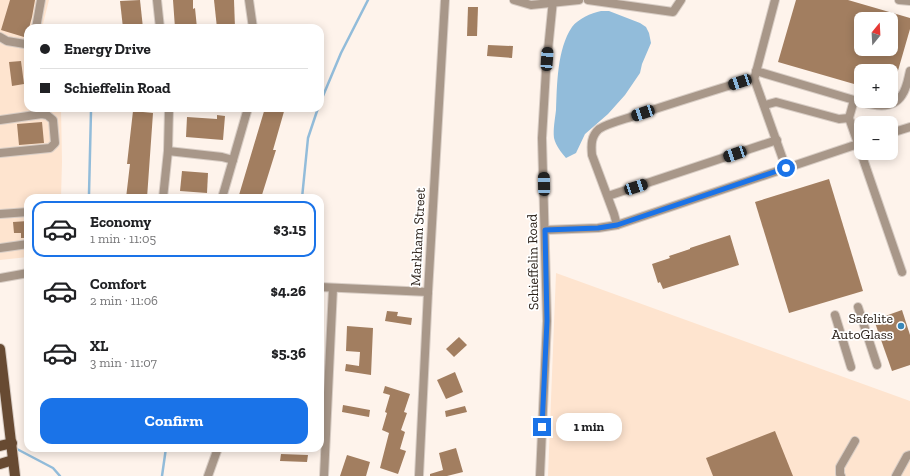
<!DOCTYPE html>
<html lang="en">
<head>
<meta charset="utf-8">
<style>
  body { margin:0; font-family:"Zilla Slab",serif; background:#f2f2f2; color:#202124; height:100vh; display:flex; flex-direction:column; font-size:15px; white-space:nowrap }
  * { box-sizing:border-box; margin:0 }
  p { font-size:13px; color:#757577 }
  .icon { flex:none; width:22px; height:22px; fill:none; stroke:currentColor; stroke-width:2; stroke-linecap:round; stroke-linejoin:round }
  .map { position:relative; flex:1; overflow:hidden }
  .sheet { position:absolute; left:24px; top:194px; width:300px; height:258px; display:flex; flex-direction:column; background:#fff; border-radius:12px; box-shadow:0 2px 10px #0003 }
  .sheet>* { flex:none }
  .hud { position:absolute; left:24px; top:24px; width:300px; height:88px; border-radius:12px; box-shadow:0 2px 10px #0003; display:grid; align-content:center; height:88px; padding:0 16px; background:#fff }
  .needle { width:26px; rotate:18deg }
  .buttons { position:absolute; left:854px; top:12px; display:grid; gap:8px }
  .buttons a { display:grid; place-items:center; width:44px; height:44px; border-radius:8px; background:#fff; box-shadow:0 2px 10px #0003; font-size:20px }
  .end { position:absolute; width:18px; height:18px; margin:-9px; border:5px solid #1a73e8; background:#fff; box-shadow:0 0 0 2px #fff }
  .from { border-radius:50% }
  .bubble { position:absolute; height:28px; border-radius:12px; background:#fff; box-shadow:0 2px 10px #0003; font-size:13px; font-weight:800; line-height:28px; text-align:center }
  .car { position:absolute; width:12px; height:24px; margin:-12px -6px; border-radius:5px; box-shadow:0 0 3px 1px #0007; background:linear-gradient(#222 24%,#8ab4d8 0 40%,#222 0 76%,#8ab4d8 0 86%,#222 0) }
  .hud b { display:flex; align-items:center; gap:14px; height:38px; font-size:15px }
  .hud b+b { border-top:1px solid #e0e0e0 }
  .hud i { width:10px; height:10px; background:#202124 }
  ul { padding:7px 0 0; list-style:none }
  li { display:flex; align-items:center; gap:12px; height:56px; margin:0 8px 6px; padding:0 8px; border:2px solid transparent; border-radius:12px }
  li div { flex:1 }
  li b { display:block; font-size:15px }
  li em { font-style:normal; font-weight:800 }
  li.active { border-color:#1a73e8 }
  li>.icon { width:36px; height:36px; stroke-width:1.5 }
  .button { display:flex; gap:8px; margin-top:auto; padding:8px 16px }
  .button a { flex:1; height:46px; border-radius:12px; background:#1a73e8; color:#fff; font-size:16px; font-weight:800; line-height:46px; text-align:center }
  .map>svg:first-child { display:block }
  .built { fill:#fee4cf }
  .water { fill:#92bcda }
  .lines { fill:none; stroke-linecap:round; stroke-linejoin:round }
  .stream { stroke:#92bcda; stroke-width:2.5 }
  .building { fill:#a27e60; fill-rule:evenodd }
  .minor-casing { stroke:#d8cdc5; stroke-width:10 }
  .major-casing { stroke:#d8cdc5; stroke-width:12 }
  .minor { stroke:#a89789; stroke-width:8 }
  .major { stroke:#674a32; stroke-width:10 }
  .route { stroke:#1a73e8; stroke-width:5 }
  .poi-dot { fill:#3987b9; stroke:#fff; stroke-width:1.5 }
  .labels { text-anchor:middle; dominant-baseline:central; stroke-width:3.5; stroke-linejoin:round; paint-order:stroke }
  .street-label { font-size:14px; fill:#2b2119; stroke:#fff }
  .poi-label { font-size:14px; fill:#2b2119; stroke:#fff; text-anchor:end }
</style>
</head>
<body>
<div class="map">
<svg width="910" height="476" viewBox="0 0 910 476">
  <rect width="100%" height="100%" fill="#fef3eb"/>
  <g class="built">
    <path d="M0 0H49L42 28H28V108H61L62 162 61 198H28V257L0 260Z"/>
    <path d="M556 273 910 401V476H548Z"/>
  </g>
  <path class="water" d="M601 11H609L640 23 646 27 649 33 651 43 642 64 640 73 625 95 608 114 585 134 576 153 566 158C561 152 556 146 554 138 553 129 555 119 556 110 557 85 557 49 572 27 578 19 591 13 601 11Z"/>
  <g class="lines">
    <g class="stream">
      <path d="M320 103 341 53 368 0"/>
      <path d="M90 198 89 194 91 111"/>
      <path d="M302 198 308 138 318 108"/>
      <path d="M15 448 53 468 60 476"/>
      <path d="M162 476 166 448"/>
    </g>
  </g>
  <g class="building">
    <path d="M10 0H35L32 17 29 28H28L27 36 24 37 1 30Z"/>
    <path d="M140 0 143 28H123L120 1Z"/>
    <path d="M173 0H193V9L195 8 197 28H175Z"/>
    <path d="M214 0H234L235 28H217Z"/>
    <path d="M796 0H848L910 18V29L893 88H891V71H861V86L778 62ZM861 19H891V49H861Z"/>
    <path d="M468 7H478L477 36H467Z"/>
    <path d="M488 45 513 46 512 58 487 56Z"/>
    <path d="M21 61 24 84 12 86 9 62Z"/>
    <path d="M265 108H285L273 150H276L261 198H250L239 195Z"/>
    <path d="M133 111 153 113 147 198H126L130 164H127Z"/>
    <path d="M217 115 225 116 223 140 186 137 187 117 217 119Z"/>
    <path d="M42 122 44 143 19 145 17 124Z"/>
    <path d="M182 171 208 173 207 193 180 191Z"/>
    <path d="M829 179 863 291 789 313 755 202Z"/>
    <path d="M28 221V238H21V233H14L13 222Z"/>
    <path d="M730 235 739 265 663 289 660 282 658 283 652 264 670 258 669 256 690 249V248Z"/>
    <path d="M902 310 910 335V365L892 371 874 320Z"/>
    <path d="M387 311 398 312 397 316 412 318 411 325 385 321Z"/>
    <path d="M347 326 373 328 371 375 345 371 346 364 359 366 360 352 346 351Z"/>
    <path d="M459 337 467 345 454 357 446 349Z"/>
    <path d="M455 372 463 392 446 399 437 380Z"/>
    <path d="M385 386 410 394 404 412 407 413 401 430 405 432 400 449 406 451 398 474 380 468 389 433 382 430 387 413 385 412 390 395 383 393Z"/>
    <path d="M343 405 370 410 369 417 342 412Z"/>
    <path d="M465 406 467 412 446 417 445 411Z"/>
    <path d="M775 431 793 476H713L706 458Z"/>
    <path d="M456 448 463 472 447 476H430V474L443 470 439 453Z"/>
    <path d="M281 454 308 455 307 462 280 461Z"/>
    <path d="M347 455 370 462 366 476H340Z"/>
  </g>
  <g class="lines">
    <defs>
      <g id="minor">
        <path d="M157 0 160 28"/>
        <path d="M249 0 253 28"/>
        <path d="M514 0 531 5 579 0"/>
        <path d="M588 0 673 12 681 0"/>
        <path d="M899 0 910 1"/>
        <path d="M36 28 41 0"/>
        <path d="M0 37 7 41 25 44 28 41"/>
        <path d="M756 71 854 100"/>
        <path d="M755 76 775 0"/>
        <path d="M765 105 776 102 839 119 849 118"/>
        <path d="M0 120 42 114 47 115 53 120 55 143 50 148 0 153"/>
        <path d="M891 133 910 127"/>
        <path d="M168 151 222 157 233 160"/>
        <path d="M861 152 849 118 854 100C869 104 891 112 902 95 907 88 908 79 910 71"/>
        <path d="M861 153 902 272"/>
        <path d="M608 196 777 140"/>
        <path d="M163 198 168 151 169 108"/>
        <path d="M222 198 248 108"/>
        <path d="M0 214 28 212"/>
        <path d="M617 225 614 214 592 155C591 145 591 136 599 129 608 123 626 119 637 115 676 102 715 90 754 78L786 168"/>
        <path d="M545 230 598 228 617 225 861 143"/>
        <path d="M0 248 28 244"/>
        <path d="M0 278 28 273"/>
        <path d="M320 287 428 292"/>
        <path d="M858 307 877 365"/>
        <path d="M835 315 851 367"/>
        <path d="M208 476 218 448"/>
        <path d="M324 476 333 288"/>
        <path d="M419 476 428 292 445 0"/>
        <path d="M540 476 547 321 542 138 546 70 553 0"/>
        <path d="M841 476 840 474V467L855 441"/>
        <path d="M896 476 907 456 910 455"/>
      </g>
      <g id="major">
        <path d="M0 349 15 476"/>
        <path d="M0 446 12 443"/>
        <path d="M0 464 13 460"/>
      </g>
    </defs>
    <use href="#minor" class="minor-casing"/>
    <use href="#major" class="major-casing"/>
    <use href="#minor" class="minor"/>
    <use href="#major" class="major"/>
  </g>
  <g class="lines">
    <path class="route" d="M542 427 547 321 545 230 598 228 617 225 786 168"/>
  </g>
  <circle class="poi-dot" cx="901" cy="326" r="4"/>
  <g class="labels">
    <g class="street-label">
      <text transform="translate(418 237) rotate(-87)">Markham Street</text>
      <text transform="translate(533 262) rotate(-91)">Schieffelin Road</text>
    </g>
    <g class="poi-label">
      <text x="893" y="318">Safelite<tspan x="893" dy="16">AutoGlass</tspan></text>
    </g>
  </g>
</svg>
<div class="buttons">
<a><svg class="needle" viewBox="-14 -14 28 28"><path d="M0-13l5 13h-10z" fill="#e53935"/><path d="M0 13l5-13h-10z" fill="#757577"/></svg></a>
<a>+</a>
<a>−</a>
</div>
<i class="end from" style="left:786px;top:168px"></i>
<i class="end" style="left:542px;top:427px"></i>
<div class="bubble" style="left:556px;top:413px;width:66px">1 min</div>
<i class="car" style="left:547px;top:59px;rotate:4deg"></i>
<i class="car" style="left:740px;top:82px;rotate:252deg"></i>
<i class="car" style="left:643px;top:113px;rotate:251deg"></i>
<i class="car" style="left:735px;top:154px;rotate:251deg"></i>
<i class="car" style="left:544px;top:184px;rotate:359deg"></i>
<i class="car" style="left:636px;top:187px;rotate:72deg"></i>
<div class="hud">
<b><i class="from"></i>Energy Drive</b>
<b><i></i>Schieffelin Road</b>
</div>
<section class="sheet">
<ul>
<li class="active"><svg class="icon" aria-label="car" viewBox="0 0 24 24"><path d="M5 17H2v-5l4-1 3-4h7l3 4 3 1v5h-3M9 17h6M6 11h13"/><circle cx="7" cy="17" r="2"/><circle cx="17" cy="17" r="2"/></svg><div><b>Economy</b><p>1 min · 11:05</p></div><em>$3.15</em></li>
<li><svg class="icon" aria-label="car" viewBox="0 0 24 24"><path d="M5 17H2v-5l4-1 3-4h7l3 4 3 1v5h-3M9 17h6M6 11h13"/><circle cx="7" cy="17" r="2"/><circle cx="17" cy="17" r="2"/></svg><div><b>Comfort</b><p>2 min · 11:06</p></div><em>$4.26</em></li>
<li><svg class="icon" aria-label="car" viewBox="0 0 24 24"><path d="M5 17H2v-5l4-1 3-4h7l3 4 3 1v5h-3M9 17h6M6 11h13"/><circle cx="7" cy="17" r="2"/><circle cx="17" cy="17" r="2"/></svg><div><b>XL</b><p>3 min · 11:07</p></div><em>$5.36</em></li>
</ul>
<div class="button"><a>Confirm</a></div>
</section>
</div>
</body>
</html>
